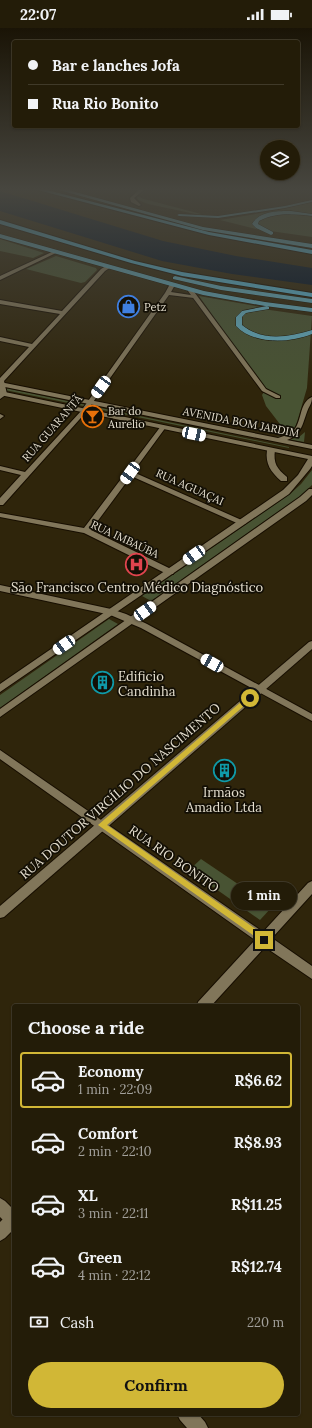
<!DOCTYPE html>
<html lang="en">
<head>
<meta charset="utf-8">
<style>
  body { margin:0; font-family:Lora,serif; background:#2b2512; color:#f1f3f6; height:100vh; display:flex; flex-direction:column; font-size:15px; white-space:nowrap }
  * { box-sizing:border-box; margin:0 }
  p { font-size:13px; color:#a3a19c }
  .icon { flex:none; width:22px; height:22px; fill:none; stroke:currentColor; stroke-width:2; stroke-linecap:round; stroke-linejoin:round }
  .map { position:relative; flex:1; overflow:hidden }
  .drawer { position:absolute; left:12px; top:976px; width:288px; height:412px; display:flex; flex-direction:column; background:#231c08; border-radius:4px; box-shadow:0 1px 3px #0004,0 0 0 1px #403a29 }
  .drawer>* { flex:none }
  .top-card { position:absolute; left:12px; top:12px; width:288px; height:88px; border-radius:4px; box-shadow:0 1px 3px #0004,0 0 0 1px #403a29; display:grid; align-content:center; height:88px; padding:0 16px; background:#231c08 }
  .controls { position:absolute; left:260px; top:112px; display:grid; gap:8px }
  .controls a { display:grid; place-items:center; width:40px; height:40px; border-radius:50%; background:#231c08; box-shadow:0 1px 3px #0004,0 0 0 1px #403a29; font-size:20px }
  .end { position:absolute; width:18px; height:18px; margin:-9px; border:5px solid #d1b736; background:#111; box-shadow:0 0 0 2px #111 }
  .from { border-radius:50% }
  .bubble { position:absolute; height:28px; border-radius:14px; background:#231c08; box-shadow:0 1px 3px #0004,0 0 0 1px #403a29; font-size:13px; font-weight:700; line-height:28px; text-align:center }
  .car { position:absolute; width:12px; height:24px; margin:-12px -6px; border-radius:5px; box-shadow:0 0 3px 1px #0007; background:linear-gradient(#fff 24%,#345 0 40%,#fff 0 76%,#345 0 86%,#fff 0) }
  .top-card b { display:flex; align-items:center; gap:14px; height:38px; font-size:15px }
  .top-card b+b { border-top:1px solid #403a29 }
  .top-card i { width:10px; height:10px; background:#f1f3f6 }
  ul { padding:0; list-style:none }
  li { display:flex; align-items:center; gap:12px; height:56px; margin:0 8px 6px; padding:0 8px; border:2px solid transparent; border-radius:4px }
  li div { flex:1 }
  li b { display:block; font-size:15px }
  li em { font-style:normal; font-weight:700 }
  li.active { border-color:#d1b736 }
  li>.icon { width:36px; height:36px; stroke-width:1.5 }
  h2 { padding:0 16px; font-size:18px; line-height:48px }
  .pay { display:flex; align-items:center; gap:10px; height:44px; padding:0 16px; font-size:15px }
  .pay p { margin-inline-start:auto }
  .button { display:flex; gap:8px; margin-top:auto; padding:8px 16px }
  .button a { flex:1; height:46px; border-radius:24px; background:#d1b736; color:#111; font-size:16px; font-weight:700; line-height:46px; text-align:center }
  .status { display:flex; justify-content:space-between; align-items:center; height:28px; padding:0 20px; background:#231c08; direction:ltr }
  .status svg { height:11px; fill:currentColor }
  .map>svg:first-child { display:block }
  .green { fill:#485333 }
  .water { fill:#001126 }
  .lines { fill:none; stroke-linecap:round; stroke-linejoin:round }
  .minor-casing { stroke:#170e00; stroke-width:2 }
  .tertiary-casing { stroke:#170e00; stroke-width:2 }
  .secondary-casing { stroke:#170e00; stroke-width:2 }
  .trunk-casing { stroke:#170e00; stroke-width:1 }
  .motorway-casing { stroke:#170e00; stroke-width:2 }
  .minor { fill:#81765a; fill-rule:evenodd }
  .tertiary { fill:#81765a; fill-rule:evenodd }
  .secondary { fill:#81765a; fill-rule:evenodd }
  .trunk { fill:#60a8bb; fill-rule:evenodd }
  .motorway { fill:#58b4d3; fill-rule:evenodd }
  .route { fill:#d1b736 }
  .labels { text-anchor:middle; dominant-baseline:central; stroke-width:3.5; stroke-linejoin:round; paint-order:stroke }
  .far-poi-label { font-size:11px; fill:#e5dfcf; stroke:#130f05; text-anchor:start }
  .far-street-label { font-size:11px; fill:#e5dfcf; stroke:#130f05 }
  .poi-label { font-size:13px; fill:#e5dfcf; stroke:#130f05 }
  .street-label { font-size:13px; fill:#e5dfcf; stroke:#130f05 }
</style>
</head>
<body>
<div class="status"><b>22:07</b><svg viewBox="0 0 49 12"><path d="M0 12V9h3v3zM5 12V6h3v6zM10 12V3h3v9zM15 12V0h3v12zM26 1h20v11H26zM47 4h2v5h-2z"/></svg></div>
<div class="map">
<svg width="312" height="1400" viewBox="0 0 312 1400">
  <rect width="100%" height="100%" fill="#2f250b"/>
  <g class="green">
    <path d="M137 168 144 171 201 186 200 187 148 176 138 172Z"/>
    <path d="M312 174V209L256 201 220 192 279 182Z"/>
    <path d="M0 211 44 225 33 230 0 223Z"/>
    <path d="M56 228 96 240 97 242 85 254 81 255 26 241Z"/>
    <path d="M199 268 261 279 256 280 312 288 307 360 292 411 299 409 305 404 304 414 275 409 283 408 286 404 266 378 262 367 265 362Z"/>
    <path d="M0 359 289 419V420L0 361Z"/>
    <path d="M312 442V457L299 469 151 573 142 568 290 466 301 456Z"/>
    <path d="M109 591 118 596 0 680V667Z"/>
    <path d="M201 831 272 879 260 892 189 842Z"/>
  </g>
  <path class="water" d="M0 163 163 213 236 228 312 240V257L232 246 162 233 0 183Z"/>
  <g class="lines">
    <defs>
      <g id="minor">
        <path d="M139 162H144L134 170 141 177 139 178 131 174 130 170Z"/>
        <path d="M54 223 58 224 0 252V248Z"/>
        <path d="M106 238 111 239 105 243 4 353 7 366 0 371V350L29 319 0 313V309L32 316 60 286 0 276V272L62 283 101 241Z"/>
        <path d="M188 261H192L266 361 280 368V370H276L262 363 188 263Z"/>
        <path d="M82 382 87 383 3 477H0V470L21 447 0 442V438L25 444Z"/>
        <path d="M0 386 4 388 0 391Z"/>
        <path d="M163 397 166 399 133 444 246 494 245 496H239L131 448 91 502 173 542 174 544 173 546H167L84 505 0 489V485L84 500 161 398Z"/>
        <path d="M271 420 275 422C273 435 277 441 287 449V453H281C271 444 265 436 267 422Z"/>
        <path d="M0 557 111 581 115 584 111 587 0 563Z"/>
        <path d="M312 613V621L4 889 0 890V878L309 614Z"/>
      </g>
      <g id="tertiary">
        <path d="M170 256 175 257 171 264 197 268 194 270 169 267 86 384H82L81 383 165 265Z"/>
        <path d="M111 581 126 586 147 596 312 686V693L141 600 108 586 107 584 108 582Z"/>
        <path d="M0 722 263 904 308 855 312 853V866L272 910 312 938V951L265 919 211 978H197L198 974 255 912 0 731Z"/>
        <path d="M14 1182V1201L5 1210 0 1213V1194L9 1185Z"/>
      </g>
      <g id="secondary">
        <path d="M0 354 278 410C283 408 288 407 292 404 303 395 298 375 312 369 312 376 309 378 307 384 302 398 301 407 287 412L312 417V421L0 358Z"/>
        <path d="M0 363 312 428V438L310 441 289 466 0 664V656L283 462 298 447 308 431 0 367Z"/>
        <path d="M309 461H312V467L306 473 0 689V681L300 469Z"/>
        <path d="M0 1170 5 1173 14 1182V1201L9 1198 0 1189Z"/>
        <path d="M177 1386H198L205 1394 208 1400H187L180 1392Z"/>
      </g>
      <g id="trunk">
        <path d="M59 162H68L203 199 312 216V220L203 202Z"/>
        <path d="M312 172V174L285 180 218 190 179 188 177 187 179 186 218 188 285 178Z"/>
        <path d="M291 183 312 186V188C294 186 276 184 259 193L258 196 273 204V206L271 207 256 200 252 196C259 183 278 183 291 183Z"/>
        <path d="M0 206 204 263 265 274 312 280V284L265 278 203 267 0 210Z"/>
        <path d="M175 248 221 258 312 271V275L221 262 173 251V249Z"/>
        <path d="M267 278 269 279V281L251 284 246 285 242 289V297C263 314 289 309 312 302V306C290 315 254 317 236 298V289L242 283Z"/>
      </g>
      <g id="motorway">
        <path d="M38 162H47L209 204 312 222V226L209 207Z"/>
        <path d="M0 192 135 233 182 244 312 265V269L182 248 131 235 0 196Z"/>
      </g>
    </defs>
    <use href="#minor" class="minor-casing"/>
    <use href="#tertiary" class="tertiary-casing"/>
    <use href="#secondary" class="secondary-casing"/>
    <use href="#trunk" class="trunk-casing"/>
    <use href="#motorway" class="motorway-casing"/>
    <use href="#minor" class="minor"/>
    <use href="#tertiary" class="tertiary"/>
    <use href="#secondary" class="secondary"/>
    <use href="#trunk" class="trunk"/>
    <use href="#motorway" class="motorway"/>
  </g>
  <linearGradient id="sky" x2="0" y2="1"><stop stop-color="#1a1406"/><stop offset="0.45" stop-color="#47463f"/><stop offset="1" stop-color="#47463f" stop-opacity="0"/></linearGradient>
  <rect width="312" height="358" fill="url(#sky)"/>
  <path class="route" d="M248 668H250L253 670 107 797 267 909 268 912 264 915 98 797Z"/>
  <defs>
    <symbol id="shop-ring" viewBox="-11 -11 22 22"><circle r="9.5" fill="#130f05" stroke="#3f7fe0" stroke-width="1.5"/><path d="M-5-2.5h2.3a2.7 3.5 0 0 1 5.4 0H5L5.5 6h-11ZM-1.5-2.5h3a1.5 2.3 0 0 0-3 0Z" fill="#3f7fe0"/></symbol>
    <symbol id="bar-ring" viewBox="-11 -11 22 22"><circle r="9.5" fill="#130f05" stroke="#e8710a" stroke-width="1.5"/><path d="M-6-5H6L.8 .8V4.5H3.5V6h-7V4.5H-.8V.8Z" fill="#e8710a"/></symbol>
    <symbol id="hospital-ring" viewBox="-11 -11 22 22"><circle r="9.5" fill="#130f05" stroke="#e0444e" stroke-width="1.5"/><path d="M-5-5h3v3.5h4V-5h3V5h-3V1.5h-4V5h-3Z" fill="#e0444e"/></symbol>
    <symbol id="building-ring" viewBox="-11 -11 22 22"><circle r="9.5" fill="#130f05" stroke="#0f9aa8" stroke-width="1.5"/><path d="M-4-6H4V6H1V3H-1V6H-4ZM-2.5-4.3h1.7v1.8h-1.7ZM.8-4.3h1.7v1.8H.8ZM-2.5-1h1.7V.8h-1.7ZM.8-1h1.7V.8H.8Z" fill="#0f9aa8"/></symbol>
  </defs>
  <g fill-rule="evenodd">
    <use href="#shop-ring" x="116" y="266" width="25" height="25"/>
    <use href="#bar-ring" x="80" y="376" width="25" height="25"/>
    <use href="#hospital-ring" x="124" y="524" width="25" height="25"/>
    <use href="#building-ring" x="90" y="642" width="25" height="25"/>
    <use href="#building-ring" x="212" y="730" width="25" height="25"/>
  </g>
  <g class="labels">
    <g class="far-poi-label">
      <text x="144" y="279">Petz</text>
      <text x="108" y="383">Bar do<tspan x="108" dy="13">Aurelio</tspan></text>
    </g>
    <g class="far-street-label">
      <text transform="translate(241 394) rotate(11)">AVENIDA BOM JARDIM</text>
      <text transform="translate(52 400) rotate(-49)">RUA GUARANTÃ</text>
      <text transform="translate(190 459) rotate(24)">RUA AGUAÇAI</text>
      <text transform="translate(125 511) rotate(25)">RUA IMBAÚBA</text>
    </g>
    <g class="poi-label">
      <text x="137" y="559">São Francisco Centro Médico Diagnóstico</text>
      <text x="118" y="648" text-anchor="start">Edificio<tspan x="118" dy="15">Candinha</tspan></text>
      <text x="224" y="764">Irmãos<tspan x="224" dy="15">Amadio Ltda</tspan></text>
    </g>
    <g class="street-label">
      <text transform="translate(120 763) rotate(-41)">RUA DOUTOR VIRGÍLIO DO NASCIMENTO</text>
      <text transform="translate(174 831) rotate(35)">RUA RIO BONITO</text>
    </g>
  </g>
</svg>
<div class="controls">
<a><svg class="icon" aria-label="layers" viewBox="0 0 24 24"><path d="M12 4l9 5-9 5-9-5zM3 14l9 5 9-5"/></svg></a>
</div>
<i class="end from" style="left:250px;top:670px"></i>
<i class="end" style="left:264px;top:912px"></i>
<div class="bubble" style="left:231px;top:854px;width:66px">1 min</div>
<i class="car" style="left:101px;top:359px;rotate:216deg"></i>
<i class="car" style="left:194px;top:406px;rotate:102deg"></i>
<i class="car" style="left:130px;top:445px;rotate:216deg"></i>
<i class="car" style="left:194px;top:527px;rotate:235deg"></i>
<i class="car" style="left:145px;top:583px;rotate:55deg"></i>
<i class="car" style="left:64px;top:617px;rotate:235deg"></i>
<i class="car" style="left:212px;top:635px;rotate:299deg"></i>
<div class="top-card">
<b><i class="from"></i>Bar e lanches Jofa</b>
<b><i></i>Rua Rio Bonito</b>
</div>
<section class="drawer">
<h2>Choose a ride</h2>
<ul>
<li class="active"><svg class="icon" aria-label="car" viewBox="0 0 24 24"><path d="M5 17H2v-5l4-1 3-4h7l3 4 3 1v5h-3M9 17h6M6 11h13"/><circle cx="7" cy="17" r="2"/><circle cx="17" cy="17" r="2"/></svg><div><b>Economy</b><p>1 min · 22:09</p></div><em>R$6.62</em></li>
<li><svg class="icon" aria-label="car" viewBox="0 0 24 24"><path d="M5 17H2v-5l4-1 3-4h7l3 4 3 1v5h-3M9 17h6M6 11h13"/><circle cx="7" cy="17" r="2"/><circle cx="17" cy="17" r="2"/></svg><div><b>Comfort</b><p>2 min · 22:10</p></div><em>R$8.93</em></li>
<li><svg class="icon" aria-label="car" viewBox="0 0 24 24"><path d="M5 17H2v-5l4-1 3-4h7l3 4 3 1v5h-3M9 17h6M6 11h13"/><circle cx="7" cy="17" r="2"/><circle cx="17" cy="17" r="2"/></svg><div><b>XL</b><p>3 min · 22:11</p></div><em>R$11.25</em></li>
<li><svg class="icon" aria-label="car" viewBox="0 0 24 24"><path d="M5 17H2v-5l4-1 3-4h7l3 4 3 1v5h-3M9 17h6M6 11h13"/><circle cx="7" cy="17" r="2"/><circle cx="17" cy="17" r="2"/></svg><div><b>Green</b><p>4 min · 22:12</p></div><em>R$12.74</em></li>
</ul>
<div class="pay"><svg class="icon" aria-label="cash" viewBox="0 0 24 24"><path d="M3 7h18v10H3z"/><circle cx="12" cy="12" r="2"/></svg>Cash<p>220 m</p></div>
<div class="button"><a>Confirm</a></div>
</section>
</div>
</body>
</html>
